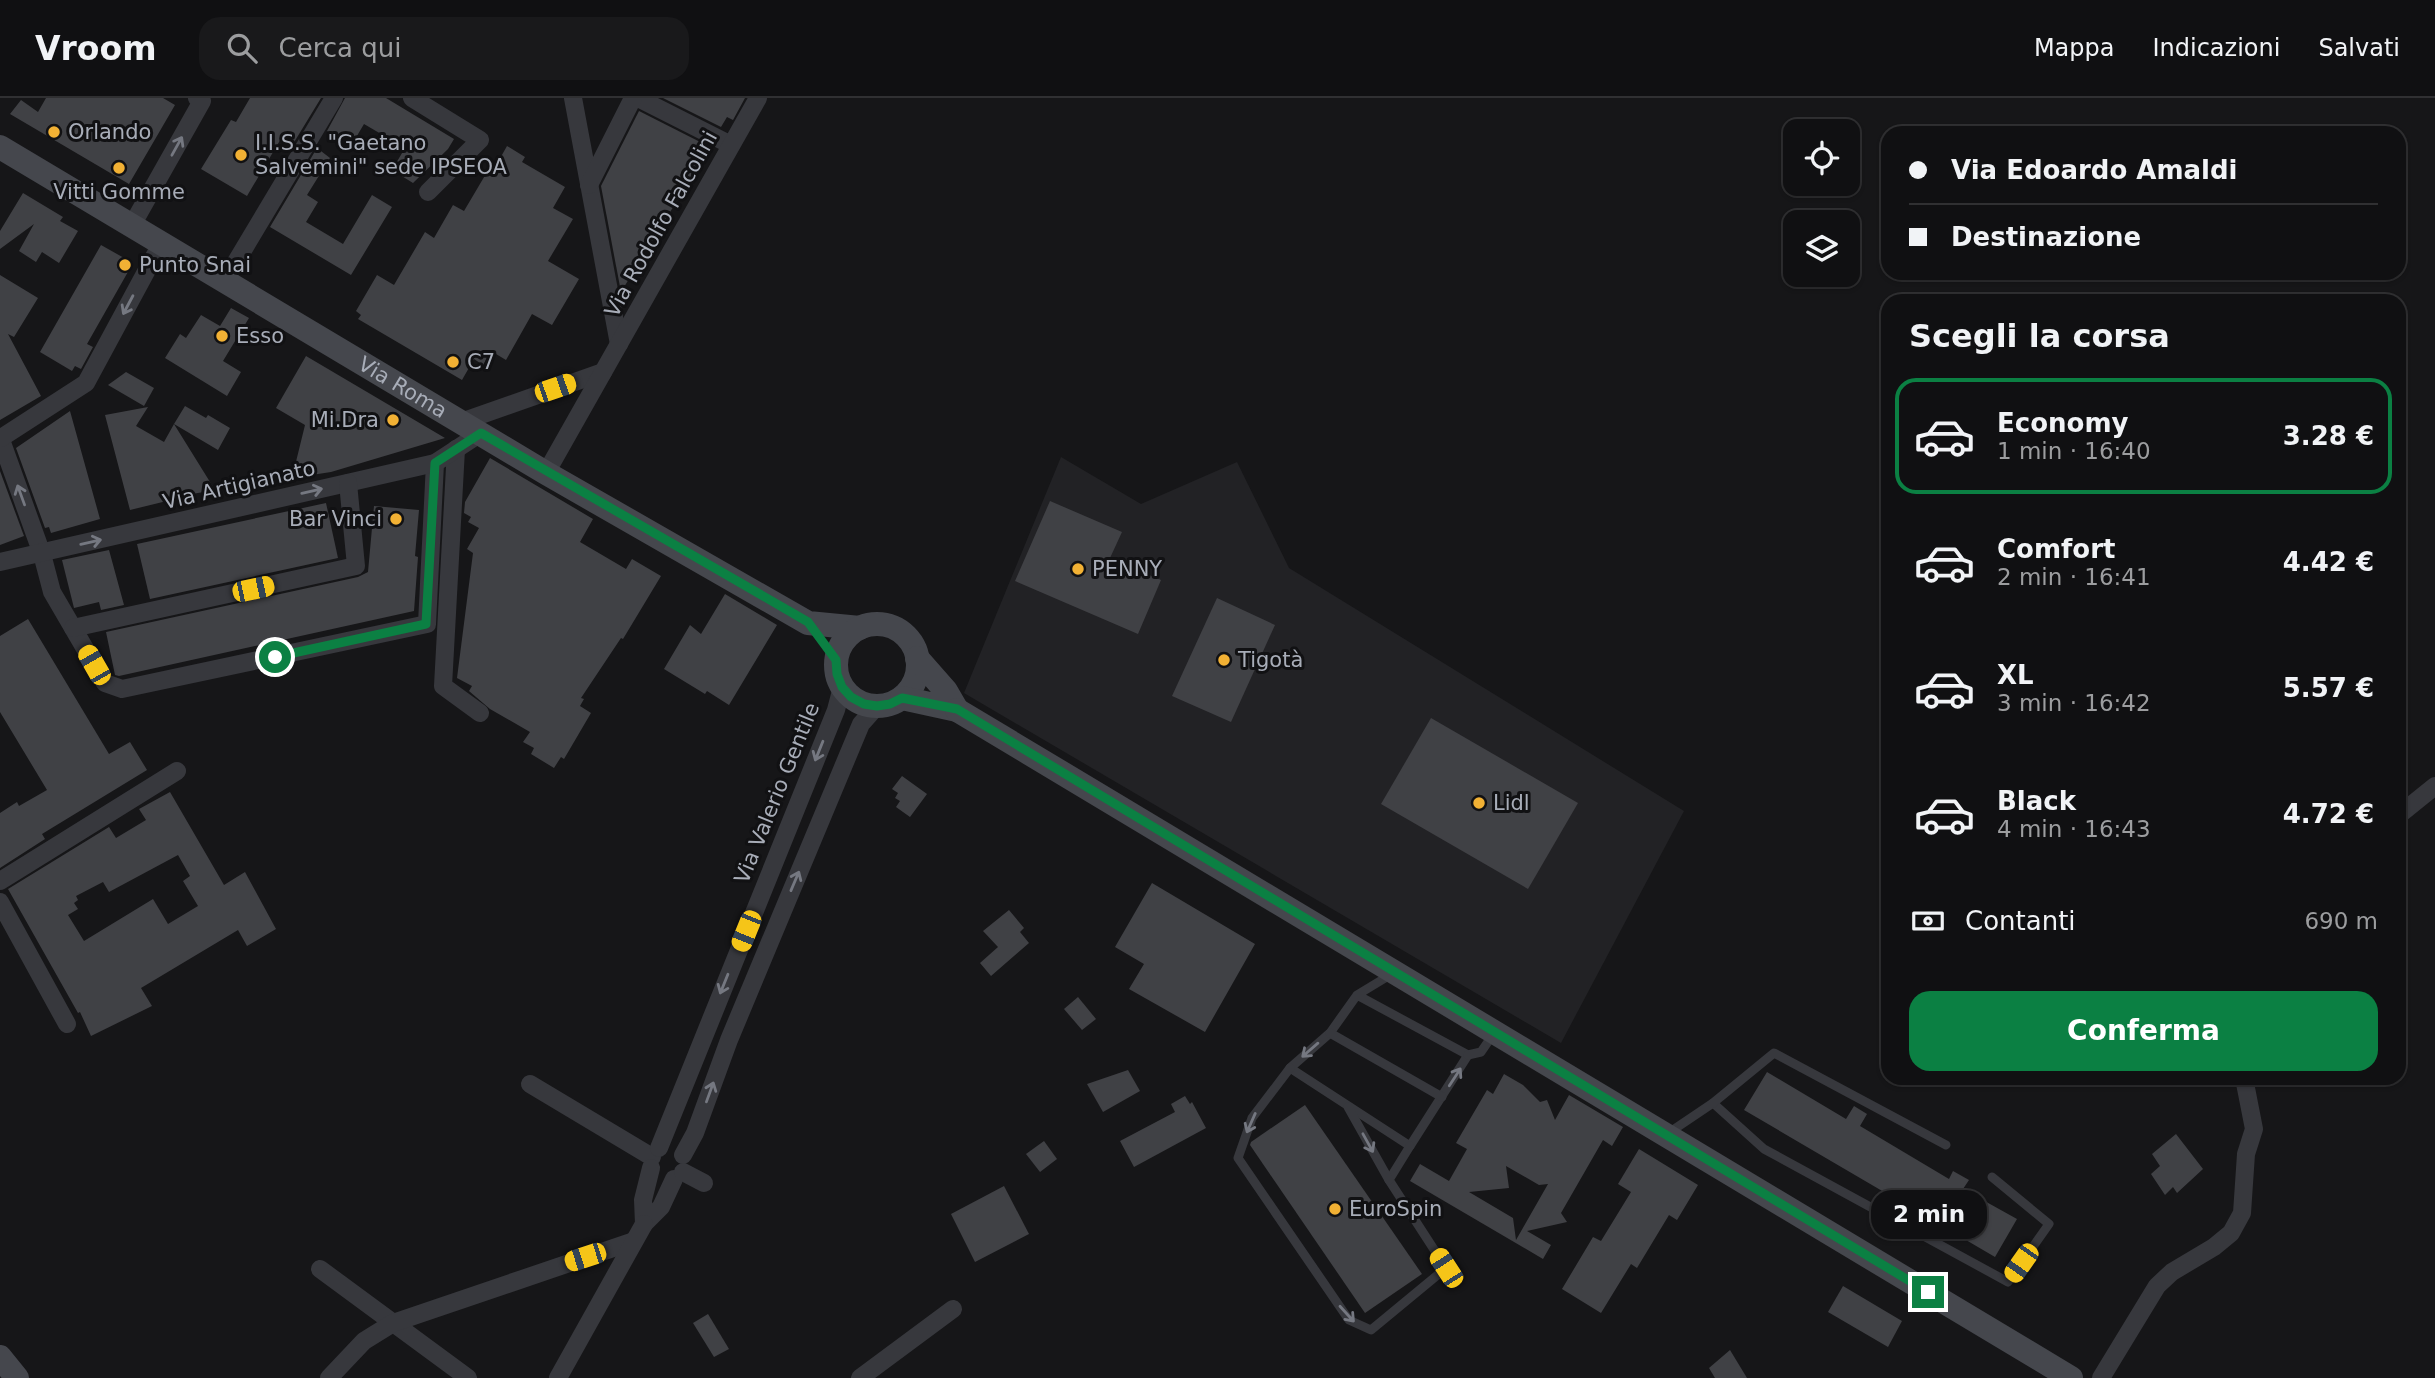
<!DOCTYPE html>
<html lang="it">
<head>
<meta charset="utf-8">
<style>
  body { margin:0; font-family:"DejaVu Sans",sans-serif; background:#19191b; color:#f1f3f6; height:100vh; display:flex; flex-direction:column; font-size:26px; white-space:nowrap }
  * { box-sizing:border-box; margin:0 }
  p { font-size:23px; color:#9c9d9f }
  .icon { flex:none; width:38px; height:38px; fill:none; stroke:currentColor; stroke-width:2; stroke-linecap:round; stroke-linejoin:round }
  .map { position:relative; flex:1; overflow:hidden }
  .side { position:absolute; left:1881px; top:196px; width:525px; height:791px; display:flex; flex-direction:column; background:#101012; border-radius:21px; box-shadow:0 2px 5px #0004,0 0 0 2px #303032 }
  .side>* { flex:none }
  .hud { position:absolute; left:1881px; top:28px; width:525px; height:154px; border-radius:21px; box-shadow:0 2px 5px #0004,0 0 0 2px #303032; display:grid; align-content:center; height:154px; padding:0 28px; background:#101012 }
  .controls { position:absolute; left:1783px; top:21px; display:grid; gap:14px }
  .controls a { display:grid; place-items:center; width:77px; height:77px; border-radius:14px; background:#101012; box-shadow:0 2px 5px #0004,0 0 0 2px #303032; font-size:35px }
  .end { position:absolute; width:32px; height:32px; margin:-16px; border:9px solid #0b8043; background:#fff; box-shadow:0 0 0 4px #fff }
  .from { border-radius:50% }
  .bubble { position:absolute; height:49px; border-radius:21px; background:#101012; box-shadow:0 2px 5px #0004,0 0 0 2px #303032; font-size:23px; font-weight:800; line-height:49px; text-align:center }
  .car { position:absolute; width:21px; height:42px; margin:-21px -10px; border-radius:9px; box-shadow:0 0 5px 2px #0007; background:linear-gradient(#f5c518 24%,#345 0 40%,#f5c518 0 76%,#345 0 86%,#f5c518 0) }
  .hud b { display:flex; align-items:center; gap:24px; height:66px; font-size:26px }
  .hud b+b { border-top:2px solid #303032 }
  .hud i { width:18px; height:18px; background:#f1f3f6 }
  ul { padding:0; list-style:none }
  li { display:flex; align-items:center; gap:21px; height:116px; margin:0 14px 10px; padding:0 14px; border:4px solid transparent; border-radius:21px }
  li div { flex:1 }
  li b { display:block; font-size:26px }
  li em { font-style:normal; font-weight:800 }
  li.current { border-color:#0b8043 }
  li>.icon { width:63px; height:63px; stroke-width:1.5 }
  h2 { padding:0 28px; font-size:32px; line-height:84px }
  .pay { display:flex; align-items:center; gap:18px; height:77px; padding:0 28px; font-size:26px }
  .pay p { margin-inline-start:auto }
  .cta { display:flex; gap:14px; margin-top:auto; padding:14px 28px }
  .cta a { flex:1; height:80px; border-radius:21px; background:#0b8043; color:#fff; font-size:28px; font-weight:800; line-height:80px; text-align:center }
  header { display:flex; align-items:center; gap:42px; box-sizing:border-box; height:98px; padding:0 35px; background:#101012; border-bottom:2px solid #303032 }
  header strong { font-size:33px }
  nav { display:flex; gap:38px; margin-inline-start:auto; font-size:24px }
  .search { width:490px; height:63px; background:#19191b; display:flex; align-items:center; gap:18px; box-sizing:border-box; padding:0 24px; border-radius:21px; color:#9c9d9f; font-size:26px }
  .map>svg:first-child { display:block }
  .built { fill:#222225 }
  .building { fill:#404145; fill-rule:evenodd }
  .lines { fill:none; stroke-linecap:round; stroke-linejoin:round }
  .lane { stroke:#37383d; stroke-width:9 }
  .street { stroke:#37383d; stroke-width:18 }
  .secondary { stroke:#45474d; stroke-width:24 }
  .oneway { stroke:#757881 }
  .route { stroke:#0b8043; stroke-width:9 }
  .poi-dot { fill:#f2b134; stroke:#111113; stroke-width:2.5 }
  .labels { text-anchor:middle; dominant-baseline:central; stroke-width:6; stroke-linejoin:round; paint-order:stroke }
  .poi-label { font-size:21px; fill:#a8adb8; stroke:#111113; text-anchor:start }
  .street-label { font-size:21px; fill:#a8adb8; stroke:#111113 }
</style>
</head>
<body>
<header>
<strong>Vroom</strong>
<div class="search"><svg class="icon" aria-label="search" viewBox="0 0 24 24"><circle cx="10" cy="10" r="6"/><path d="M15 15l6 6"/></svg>Cerca qui</div>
<nav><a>Mappa</a><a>Indicazioni</a><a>Salvati</a></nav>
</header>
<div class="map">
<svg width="2435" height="1280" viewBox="0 0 2435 1280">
  <rect width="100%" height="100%" fill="#161618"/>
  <path class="built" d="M1061 359 1141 406 1237 364 1289 470 1684 713 1561 945 964 595Z"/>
  <g class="building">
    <path d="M46 0H163L175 7 129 86 10 16 21 2 38 14Z"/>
    <path d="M250 0H321L293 46 282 39 247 98 201 71 231 22 236 24Z"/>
    <path d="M345 0H386L454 41 448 51 413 85 392 72 405 50 364 26 351 48 327 33Z"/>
    <path d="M663 0H745L733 22 727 19 721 29Z"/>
    <path d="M639 13 710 49 621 194 601 88Z"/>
    <path d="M507 48 525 59 522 64 565 89 553 110 573 121 548 163 579 181 552 227 532 216 506 262 491 253 483 267 474 261 462 282 358 221 361 217 356 213 377 177 394 187 425 134 434 140 453 107 464 113 490 69 494 71Z"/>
    <path d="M317 50 330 60 307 97 318 104 306 124 343 146 372 97 392 109 351 177 270 129Z"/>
    <path d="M23 95 63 119 60 123 78 133 59 165 42 154 36 164 19 153 34 126 0 151V133Z"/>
    <path d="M101 147 133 165 87 246 93 249 81 271 75 268 72 273 40 254Z"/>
    <path d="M0 177 38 200 14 239 8 236 41 298 0 322Z"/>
    <path d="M231 210 249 220 223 263 241 274 227 298 165 260 180 236 186 240 201 217 220 228Z"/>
    <path d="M306 258 445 340 331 374 292 380 305 327 276 310Z"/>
    <path d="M126 274 154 290 144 308 108 287Z"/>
    <path d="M185 308 206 320 208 317 230 330 218 352 174 326Z"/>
    <path d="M148 309 136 328 164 344 174 326 215 392 175 399V401L130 412 105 317Z"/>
    <path d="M70 313 100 421 51 435 49 429 45 430 16 350Z"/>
    <path d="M490 360 593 421 580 444 626 471 632 461 661 478 623 541 621 540 581 600 584 601 580 608 591 615 564 661 561 659 554 670 531 656 534 650 523 644 530 634 490 611 469 593 472 588 457 580 473 455 467 451 479 430 468 424 471 419 464 415 465 404Z"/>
    <path d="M0 373 24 438 0 447Z"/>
    <path d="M1050 403 1122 434 1110 460 1161 482 1138 536 1015 483Z"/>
    <path d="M326 405 338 460 150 501 137 446Z"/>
    <path d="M374 408 419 412 415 458 418 459 414 513 119 578 115 577 106 534 358 479 368 474Z"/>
    <path d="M109 452 124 507 101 512 99 504 74 510 62 462Z"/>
    <path d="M725 496 777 527 729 607 707 593 705 596 664 571 690 527 701 536Z"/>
    <path d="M1217 500 1275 527 1231 624 1172 598Z"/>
    <path d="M28 521 109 656 130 644 147 672 42 736 45 741 0 770V715L17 704 19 708 47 692 0 614V538Z"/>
    <path d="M1431 620 1578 705 1528 791 1381 706Z"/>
    <path d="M902 678 927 696 910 719 896 709 900 703 895 700 898 695 892 691Z"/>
    <path d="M170 694 224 787 245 774 276 831 247 848 238 832 141 890 152 908 91 938 80 914 78 915 8 791 109 729 116 740 146 722 139 711ZM178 757 190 778 183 783 198 808 168 826 153 801 84 843 68 817 78 811 74 805 78 802 76 798 103 784 109 794Z"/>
    <path d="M1152 785 1255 846 1205 934 1129 891 1144 866 1115 849Z"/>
    <path d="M1009 812 1024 830 1020 834 1029 845 991 878 980 865 998 849 983 833Z"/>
    <path d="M1078 899 1096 921 1082 932 1064 911Z"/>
    <path d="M1128 972 1140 993 1103 1014 1087 986Z"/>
    <path d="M1767 974 1846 1021 1854 1008 1867 1016 1860 1028 1949 1081 1953 1073 1969 1082 1963 1091 2017 1121 1995 1159 1744 1012Z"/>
    <path d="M1504 976 1523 987 1540 1004 1547 1002 1555 1022 1569 997 1623 1029 1612 1048 1603 1042 1561 1115 1567 1124 1527 1133 1551 1147 1543 1161 1410 1083 1420 1066 1449 1083 1467 1051 1456 1045 1487 992 1493 996ZM1506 1068 1539 1087 1548 1086 1516 1142 1513 1120 1469 1094 1509 1090Z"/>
    <path d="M1185 998 1190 1006 1192 1004 1206 1030 1134 1069 1120 1043 1175 1014 1171 1006Z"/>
    <path d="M1305 1007 1422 1176 1365 1215 1250 1047 1251 1044Z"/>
    <path d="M2176 1036 2203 1071 2177 1095 2173 1089 2165 1097 2151 1076 2160 1068 2152 1056Z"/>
    <path d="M1044 1043 1057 1061 1040 1074 1026 1056Z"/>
    <path d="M1639 1051 1698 1087 1677 1122 1669 1117 1637 1170 1631 1166 1601 1215 1562 1191 1593 1139 1601 1143 1631 1094 1618 1086Z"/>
    <path d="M1004 1088 1029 1136 975 1164 951 1116Z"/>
    <path d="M1843 1188 1902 1223 1888 1249 1828 1214Z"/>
    <path d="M708 1216 729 1251 714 1259 693 1225Z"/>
    <path d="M1730 1252 1747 1280H1715L1709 1270Z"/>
  </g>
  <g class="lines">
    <g class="lane">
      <path d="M1357 897 1468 957 1410 1048 1290 970 1330 935 1357 897 1390 877"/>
      <path d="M1330 935 1442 999"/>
      <path d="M1468 957 1481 954 1494 935"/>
      <path d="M1290 970 1252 1020 1238 1060 1349 1222 1371 1232 1446 1170 1389 1082 1410 1048"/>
      <path d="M1713 1005 1764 1051 2008 1184 2049 1126 1992 1079"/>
      <path d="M1348 1009 1389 1082"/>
      <path d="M1667 1036 1713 1005 1774 955 1946 1047"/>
    </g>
    <g class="street">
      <path d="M412 0 480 42 428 94"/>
      <path d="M573 0 619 246"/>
      <path d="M638 0 731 47"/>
      <path d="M589 87 633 0"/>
      <path d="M131 129 202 3 197 0"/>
      <path d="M224 184 334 0"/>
      <path d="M461 324 603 274"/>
      <path d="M0 339 42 456 52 494 105 585 122 591 427 526 435 365"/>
      <path d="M1 340 86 285 161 146"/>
      <path d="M456 351 443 588 480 615"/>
      <path d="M546 375 758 0"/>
      <path d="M0 464 435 365 481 335"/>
      <path d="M73 530 356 468 348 385"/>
      <path d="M2399 717 2435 688"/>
      <path d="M0 783 177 673"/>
      <path d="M0 804 67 926"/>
      <path d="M530 986 652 1059"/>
      <path d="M659 1050 836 612 842 589"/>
      <path d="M683 1057 695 1035 729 942 861 626 877 608"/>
      <path d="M651 1070 643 1102 644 1126 661 1109 674 1081"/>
      <path d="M683 1074 704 1085"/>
      <path d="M320 1171 468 1280"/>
      <path d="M329 1280 364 1243 393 1225 634 1143"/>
      <path d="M558 1280 644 1126"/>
      <path d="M860 1280 953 1211"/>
      <path d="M2101 1280 2157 1188 2172 1174 2214 1149 2231 1135 2242 1115 2246 1056 2254 1031 2244 980"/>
    </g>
    <g class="secondary">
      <path id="s1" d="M0 49 546 375 808 525 860 530"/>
      <circle cx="877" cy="567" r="41"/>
      <path d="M902 600 957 612 946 593 917 560"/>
      <path d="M957 612 2071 1280"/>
      <path d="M0 1259 17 1280"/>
    </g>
  </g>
  <defs><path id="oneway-shaft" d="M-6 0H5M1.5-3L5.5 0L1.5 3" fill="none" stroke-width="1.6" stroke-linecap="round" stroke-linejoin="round" transform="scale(1.75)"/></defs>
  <g class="oneway">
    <use href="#oneway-shaft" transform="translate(177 48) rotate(-61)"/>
    <use href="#oneway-shaft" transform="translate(128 207) rotate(118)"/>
    <use href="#oneway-shaft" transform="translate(312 393) rotate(-13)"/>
    <use href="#oneway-shaft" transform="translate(21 397) rotate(-110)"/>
    <use href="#oneway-shaft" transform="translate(91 444) rotate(-13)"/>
    <use href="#oneway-shaft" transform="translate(819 653) rotate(112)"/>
    <use href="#oneway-shaft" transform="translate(795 783) rotate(-67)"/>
    <use href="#oneway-shaft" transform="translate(724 886) rotate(112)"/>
    <use href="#oneway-shaft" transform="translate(1310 952) rotate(139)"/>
    <use href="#oneway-shaft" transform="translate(1455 979) rotate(-57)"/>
    <use href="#oneway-shaft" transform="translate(710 994) rotate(-70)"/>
    <use href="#oneway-shaft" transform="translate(1251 1025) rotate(114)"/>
    <use href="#oneway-shaft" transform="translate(1368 1045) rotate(61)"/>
    <use href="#oneway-shaft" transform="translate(1347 1216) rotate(48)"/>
  </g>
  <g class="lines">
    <path class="route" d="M275 559 426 526 435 365 481 335 808 524 836 562 837 576 842 589 851 599 864 606 877 608 890 606 902 600 957 611 1928 1194"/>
  </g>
  <g class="poi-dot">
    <circle cx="54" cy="34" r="7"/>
    <circle cx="241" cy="57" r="7"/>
    <circle cx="119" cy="70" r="7"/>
    <circle cx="125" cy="167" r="7"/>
    <circle cx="222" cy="238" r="7"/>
    <circle cx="453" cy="264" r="7"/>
    <circle cx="393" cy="322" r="7"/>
    <circle cx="396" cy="421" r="7"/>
    <circle cx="1078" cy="471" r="7"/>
    <circle cx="1224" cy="562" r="7"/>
    <circle cx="1479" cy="705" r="7"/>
    <circle cx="1335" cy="1111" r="7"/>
  </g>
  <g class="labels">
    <g class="poi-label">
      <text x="68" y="34">Orlando</text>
      <text x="255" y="45">I.I.S.S. "Gaetano<tspan x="255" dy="24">Salvemini" sede IPSEOA</tspan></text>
      <text x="119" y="94" text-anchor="middle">Vitti Gomme</text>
      <text x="139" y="167">Punto Snai</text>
      <text x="236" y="238">Esso</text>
      <text x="467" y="264">C7</text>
      <text x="379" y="322" text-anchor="end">Mi.Dra</text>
      <text x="382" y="421" text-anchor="end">Bar Vinci</text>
      <text x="1092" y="471">PENNY</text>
      <text x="1238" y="562">Tigotà</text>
      <text x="1493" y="705">Lidl</text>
      <text x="1349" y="1111">EuroSpin</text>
    </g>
    <g class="street-label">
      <text transform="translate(661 126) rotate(-61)">Via Rodolfo Falcolini</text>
      <text stroke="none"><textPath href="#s1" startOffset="469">Via Roma</textPath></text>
      <text transform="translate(239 387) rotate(-13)">Via Artigianato</text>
      <text transform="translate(777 695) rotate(-68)">Via Valerio Gentile</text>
    </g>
  </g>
</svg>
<div class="controls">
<a><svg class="icon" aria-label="locate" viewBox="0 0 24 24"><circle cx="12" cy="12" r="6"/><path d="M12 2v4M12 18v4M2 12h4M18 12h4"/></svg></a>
<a><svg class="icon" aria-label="layers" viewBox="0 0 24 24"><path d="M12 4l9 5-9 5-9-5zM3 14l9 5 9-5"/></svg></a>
</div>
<i class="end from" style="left:275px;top:559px"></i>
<i class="end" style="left:1928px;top:1194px"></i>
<div class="bubble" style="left:1871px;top:1092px;width:116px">2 min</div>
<i class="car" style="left:555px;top:290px;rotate:71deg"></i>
<i class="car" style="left:253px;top:491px;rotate:78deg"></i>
<i class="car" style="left:94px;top:567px;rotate:330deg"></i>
<i class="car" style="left:746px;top:833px;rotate:202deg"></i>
<i class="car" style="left:585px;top:1159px;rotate:252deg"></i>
<i class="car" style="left:2021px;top:1165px;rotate:215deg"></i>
<i class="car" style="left:1446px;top:1170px;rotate:327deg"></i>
<div class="hud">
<b><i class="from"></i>Via Edoardo Amaldi</b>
<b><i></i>Destinazione</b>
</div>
<section class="side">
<h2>Scegli la corsa</h2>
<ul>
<li class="current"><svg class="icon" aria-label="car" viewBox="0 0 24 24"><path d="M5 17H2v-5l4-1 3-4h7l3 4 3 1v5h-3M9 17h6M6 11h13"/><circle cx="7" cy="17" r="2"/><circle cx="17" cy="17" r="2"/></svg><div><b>Economy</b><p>1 min · 16:40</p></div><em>3.28 €</em></li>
<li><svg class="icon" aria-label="car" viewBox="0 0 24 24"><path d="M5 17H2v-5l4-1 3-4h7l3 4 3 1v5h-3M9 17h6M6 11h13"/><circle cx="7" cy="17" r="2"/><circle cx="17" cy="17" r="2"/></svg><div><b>Comfort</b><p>2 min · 16:41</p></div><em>4.42 €</em></li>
<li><svg class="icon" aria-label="car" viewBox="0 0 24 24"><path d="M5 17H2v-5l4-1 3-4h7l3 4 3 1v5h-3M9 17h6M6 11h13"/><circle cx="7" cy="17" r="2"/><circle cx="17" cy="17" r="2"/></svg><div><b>XL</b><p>3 min · 16:42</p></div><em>5.57 €</em></li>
<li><svg class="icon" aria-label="car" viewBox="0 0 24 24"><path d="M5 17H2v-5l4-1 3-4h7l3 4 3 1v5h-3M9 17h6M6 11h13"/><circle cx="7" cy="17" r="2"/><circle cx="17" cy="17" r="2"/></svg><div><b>Black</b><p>4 min · 16:43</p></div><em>4.72 €</em></li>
</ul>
<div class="pay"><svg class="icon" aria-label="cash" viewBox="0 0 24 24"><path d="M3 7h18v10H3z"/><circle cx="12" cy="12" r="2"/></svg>Contanti<p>690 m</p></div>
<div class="cta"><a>Conferma</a></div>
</section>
</div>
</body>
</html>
